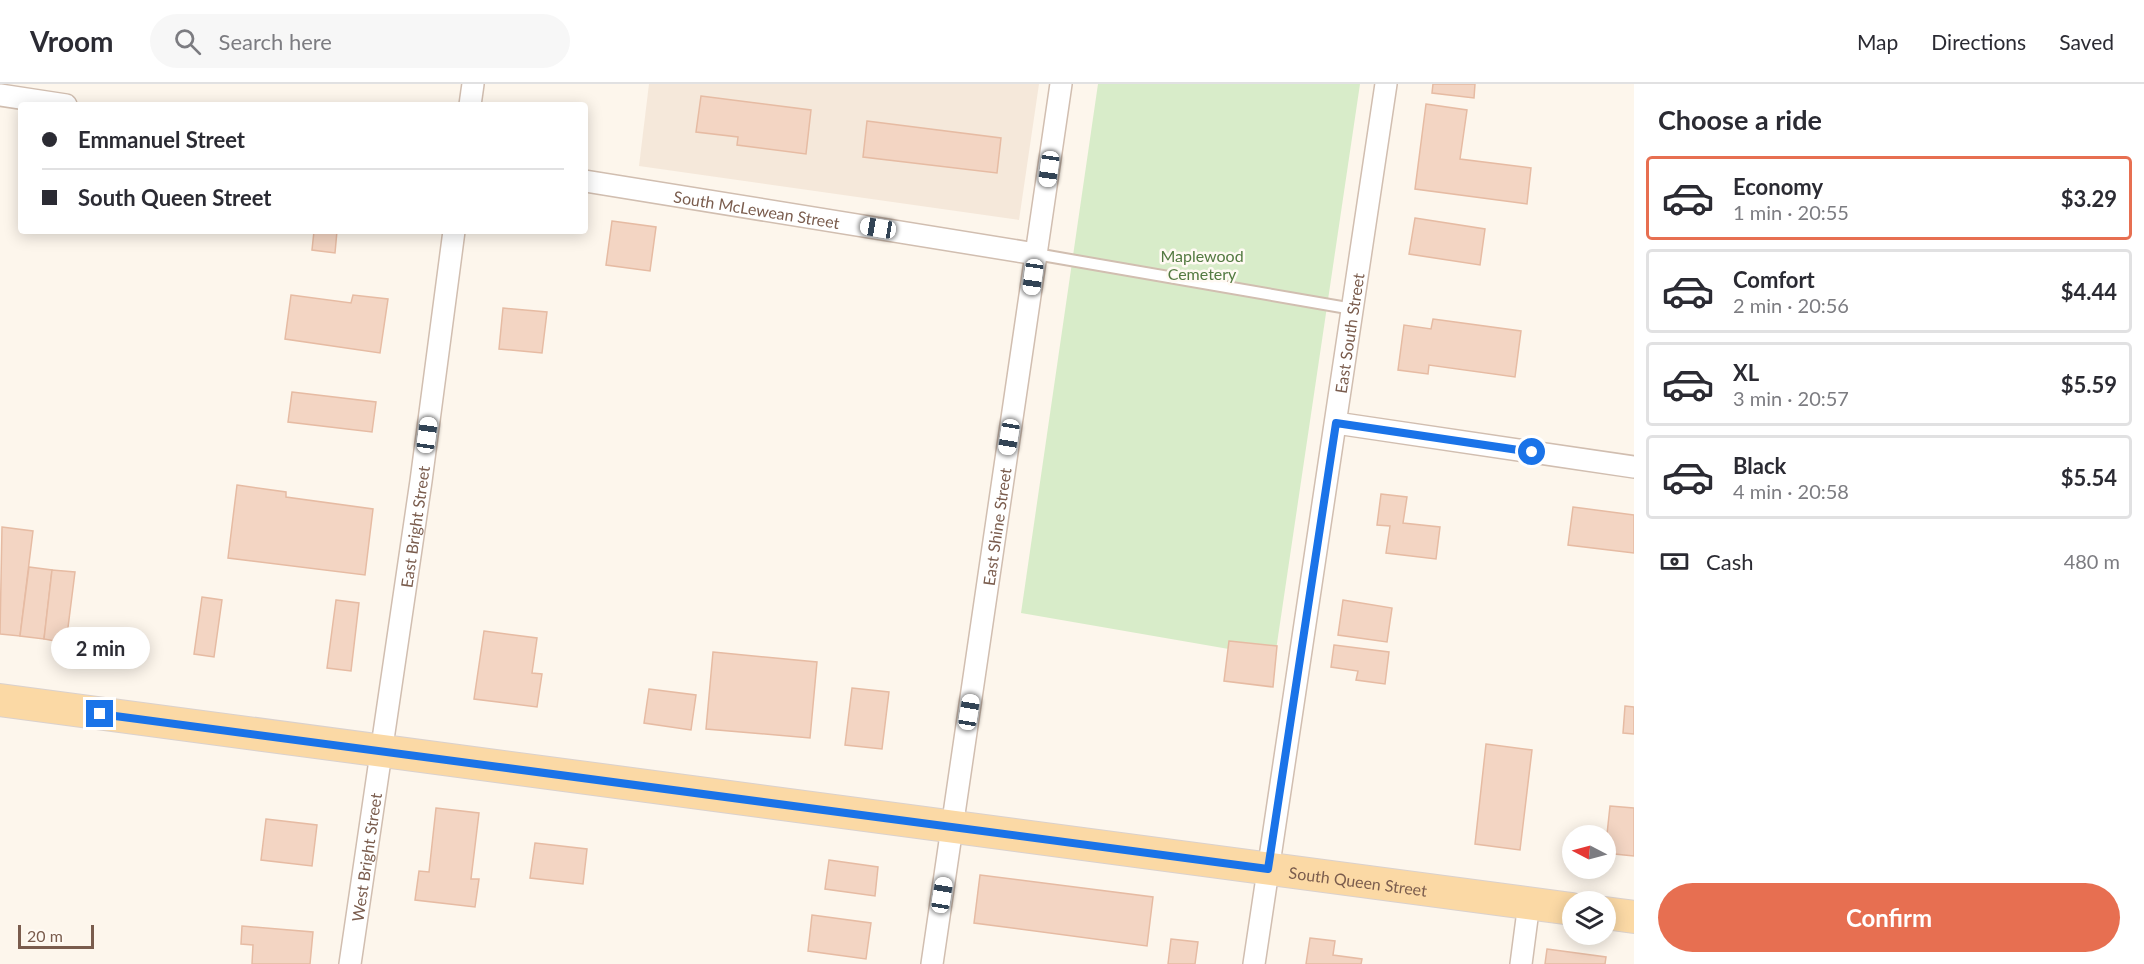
<!DOCTYPE html>
<html lang="en">
<head>
<meta charset="utf-8">
<style>
  body { margin:0; font-family:Lato,sans-serif; background:#f7f7f7; color:#2b2b33; height:100vh; display:flex; flex-direction:column; font-size:22px; white-space:nowrap }
  * { box-sizing:border-box; margin:0 }
  p { font-size:20px; color:#7c7c81 }
  .icon { flex:none; width:33px; height:33px; fill:none; stroke:currentColor; stroke-width:2; stroke-linecap:round; stroke-linejoin:round }
  .map { position:relative; flex:1; overflow:hidden }
  .side { display:flex; flex-direction:column; background:#fff; width:510px }
  .side>* { flex:none }
  .banner { position:absolute; left:18px; top:18px; width:570px; height:132px; border-radius:6px; box-shadow:0 3px 15px #0003; display:grid; align-content:center; height:132px; padding:0 24px; background:#fff }
  .needle { width:39px; rotate:276deg }
  .controls { position:absolute; left:1562px; top:741px; display:grid; gap:12px }
  .controls a { display:grid; place-items:center; width:54px; height:54px; border-radius:50%; background:#fff; box-shadow:0 3px 15px #0003; font-size:30px }
  .scale { position:absolute; left:18px; bottom:15px; width:76px; box-sizing:border-box; padding-left:6px; border:3px solid #7a5c4d; border-top:0; font-size:16px; line-height:21px; white-space:nowrap; color:#7a5c4d; -webkit-text-stroke:4px #fffaf3; paint-order:stroke }
  .end { position:absolute; width:27px; height:27px; margin:-14px; border:8px solid #1a73e8; background:#fff; box-shadow:0 0 0 3px #fff }
  .from { border-radius:50% }
  .bubble { position:absolute; height:42px; border-radius:21px; background:#fff; box-shadow:0 3px 15px #0003; font-size:20px; font-weight:700; line-height:42px; text-align:center }
  .car { position:absolute; width:18px; height:36px; margin:-18px -9px; border-radius:8px; box-shadow:0 0 4px 2px #0007; background:linear-gradient(#fff 24%,#345 0 40%,#fff 0 76%,#345 0 86%,#fff 0) }
  .banner b { display:flex; align-items:center; gap:21px; height:57px; font-size:22px }
  .banner b+b { border-top:2px solid #e1e1e2 }
  .banner i { width:15px; height:15px; background:#2b2b33 }
  ul { padding:0; list-style:none }
  li { display:flex; align-items:center; gap:18px; height:84px; margin:0 12px 9px; padding:0 12px; border:3px solid #e1e1e2; border-radius:6px }
  li div { flex:1 }
  li b { display:block; font-size:22px }
  li em { font-style:normal; font-weight:700 }
  li.selected { border-color:#e76f51 }
  li>.icon { width:54px; height:54px; stroke-width:1.5 }
  h2 { padding:0 24px; font-size:27px; line-height:72px }
  .pay { display:flex; align-items:center; gap:15px; height:66px; padding:0 24px; font-size:22px }
  .pay p { margin-inline-start:auto }
  .primary-button { display:flex; gap:12px; margin-top:auto; padding:12px 24px }
  .primary-button a { flex:1; height:69px; border-radius:36px; background:#e76f51; color:#fff; font-size:24px; font-weight:700; line-height:69px; text-align:center }
  header { display:flex; align-items:center; gap:36px; box-sizing:border-box; height:84px; padding:0 30px; background:#fff; border-bottom:2px solid #e1e1e2 }
  header strong { font-size:28px }
  nav { display:flex; gap:33px; margin-inline-start:auto; font-size:21px }
  .search { width:420px; height:54px; background:#f7f7f7; display:flex; align-items:center; gap:15px; box-sizing:border-box; padding:0 21px; border-radius:33px; color:#7c7c81; font-size:22px }
  main { display:flex; flex:1; min-height:0 }
  .map>svg:first-child { display:block }
  .residential { fill:#f5e8da }
  .green { fill:#d8ecc9 }
  .building { fill:#f3d5c3; stroke:#e6bba3; stroke-width:1.5 }
  .lines { fill:none; stroke-linecap:round; stroke-linejoin:round }
  .service-casing { stroke:#d1beb0; stroke-width:14 }
  .minor-casing { stroke:#d1beb0; stroke-width:24 }
  .primary-casing { stroke:#dad1cd; stroke-width:34 }
  .service { stroke:#fff; stroke-width:10 }
  .minor { stroke:#fff; stroke-width:21 }
  .primary { stroke:#fbd9a5; stroke-width:32 }
  .route { stroke:#1a73e8; stroke-width:8 }
  .labels { text-anchor:middle; dominant-baseline:central; stroke-width:5; stroke-linejoin:round; paint-order:stroke }
  .street-label { font-size:16px; fill:#7a5c4d; stroke:#fffaf3 }
  .park-label { font-size:16px; fill:#537a41; stroke:#fffaf3 }
</style>
</head>
<body>
<header>
<strong>Vroom</strong>
<div class="search"><svg class="icon" aria-label="search" viewBox="0 0 24 24"><circle cx="10" cy="10" r="6"/><path d="M15 15l6 6"/></svg>Search here</div>
<nav><a>Map</a><a>Directions</a><a>Saved</a></nav>
</header>
<main>
<div class="map">
<svg width="1634" height="880" viewBox="0 0 1634 880">
  <rect width="100%" height="100%" fill="#fdf6ec"/>
  <path class="residential" d="M649 0H1039L1019 136 639 82Z"/>
  <path class="green" d="M1098 0H1360L1275 573 1021 529Z"/>
  <g class="building">
    <path d="M1433 0H1475L1474 14 1432 9Z"/>
    <path d="M701 12 811 26 806 70 737 61 738 53 696 48Z"/>
    <path d="M1426 20 1467 26 1460 75 1531 84 1527 120 1415 105Z"/>
    <path d="M867 37 1001 54 997 89 863 73Z"/>
    <path d="M1415 134 1485 145 1480 181 1409 170Z"/>
    <path d="M612 137 656 143 650 187 606 181Z"/>
    <path d="M314 147H337L335 169 312 166Z"/>
    <path d="M291 211 351 219 353 211 388 215 380 269 285 255Z"/>
    <path d="M503 224 547 228 542 269 499 265Z"/>
    <path d="M1433 235 1521 247 1515 293 1429 281 1428 290 1398 286 1404 241 1431 245Z"/>
    <path d="M292 308 376 318 372 348 288 338Z"/>
    <path d="M237 401 286 408V413L373 425 365 491 228 474Z"/>
    <path d="M1381 410 1407 413 1403 439 1440 443 1436 475 1386 469 1390 442 1377 441Z"/>
    <path d="M1573 423 1634 431V469L1568 461Z"/>
    <path d="M2 443 33 447 20 552 0 550Z"/>
    <path d="M29 483 52 486 44 555 20 552Z"/>
    <path d="M52 486 75 488 66 559 44 555Z"/>
    <path d="M202 513 222 516 214 573 194 570Z"/>
    <path d="M336 516 359 519 351 587 327 584Z"/>
    <path d="M1343 516 1392 524 1387 558 1338 551Z"/>
    <path d="M484 547 537 554 532 589 542 590 537 623 474 615Z"/>
    <path d="M1229 557 1277 562 1273 603 1224 597Z"/>
    <path d="M1334 561 1389 568 1385 600 1356 596 1358 587 1331 583Z"/>
    <path d="M713 568 817 578 810 654 706 645Z"/>
    <path d="M852 604 889 608 882 665 845 661Z"/>
    <path d="M649 605 696 611 691 646 644 639Z"/>
    <path d="M1625 622 1634 623V650L1623 649Z"/>
    <path d="M1486 660 1532 666 1520 766 1475 760Z"/>
    <path d="M1610 722 1634 724V772L1605 769Z"/>
    <path d="M436 724 479 729 471 795H479L475 823 415 816 419 787 429 788Z"/>
    <path d="M266 735 317 741 312 782 261 776Z"/>
    <path d="M535 759 587 765 583 800 530 794Z"/>
    <path d="M829 776 878 783 875 812 825 805Z"/>
    <path d="M980 791 1153 813 1147 862 974 839Z"/>
    <path d="M812 831 871 839 866 875 808 867Z"/>
    <path d="M242 842 313 848 310 880H252L253 861 241 860Z"/>
    <path d="M1310 854 1335 857 1333 871 1362 875 1361 880H1306Z"/>
    <path d="M1171 855 1198 858 1195 880H1168Z"/>
    <path d="M1547 865 1606 873 1605 880H1545Z"/>
  </g>
  <g class="lines">
    <defs>
      <path id="service" d="M1036 170 1353 225"/>
      <g id="minor">
        <path d="M0 11 66 21"/>
        <path d="M470 21 473 0"/>
        <path id="s1" d="M585 97 1036 170"/>
        <path d="M1336 339 1634 383"/>
        <path id="s2" d="M350 880 421 397 454 147"/>
        <path id="s3" d="M932 880 1061 0"/>
        <path id="s4" d="M1254 880 1386 0"/>
        <path d="M1521 880 1529 819"/>
      </g>
      <g id="primary">
        <path id="s5" d="M0 616 1572 825"/>
        <path d="M1605 829 1634 833"/>
      </g>
    </defs>
    <use href="#service" class="service-casing"/>
    <use href="#minor" class="minor-casing"/>
    <use href="#primary" class="primary-casing"/>
    <use href="#service" class="service"/>
    <use href="#minor" class="minor"/>
    <use href="#primary" class="primary"/>
  </g>
  <g class="lines">
    <path class="route" d="M100 630 1268 785 1336 339 1532 368"/>
  </g>
  <g class="labels">
    <g class="street-label">
      <text stroke="none"><textPath href="#s1" startOffset="174">South McLewean Street</textPath></text>
      <text stroke="none"><textPath href="#s4" startOffset="638">East South Street</textPath></text>
      <text stroke="none"><textPath href="#s2" startOffset="442">East Bright Street</textPath></text>
      <text stroke="none"><textPath href="#s3" startOffset="442">East Shine Street</textPath></text>
      <text stroke="none"><textPath href="#s2" startOffset="108">West Bright Street</textPath></text>
      <text stroke="none"><textPath href="#s5" startOffset="1370">South Queen Street</textPath></text>
    </g>
    <g class="park-label">
      <text x="1202" y="171">Maplewood<tspan x="1202" dy="18">Cemetery</tspan></text>
    </g>
  </g>
</svg>
<div class="controls">
<a><svg class="needle" viewBox="-14 -14 28 28"><path d="M0-13l5 13h-10z" fill="#e53935"/><path d="M0 13l5-13h-10z" fill="#7c7c81"/></svg></a>
<a><svg class="icon" aria-label="layers" viewBox="0 0 24 24"><path d="M12 4l9 5-9 5-9-5zM3 14l9 5 9-5"/></svg></a>
</div>
<div class="scale">20 m</div>
<i class="end from" style="left:1532px;top:368px"></i>
<i class="end" style="left:100px;top:630px"></i>
<div class="bubble" style="left:51px;top:543px;width:99px">2 min</div>
<i class="car" style="left:1049px;top:85px;rotate:188deg"></i>
<i class="car" style="left:878px;top:144px;rotate:279deg"></i>
<i class="car" style="left:1033px;top:193px;rotate:188deg"></i>
<i class="car" style="left:427px;top:351px;rotate:8deg"></i>
<i class="car" style="left:1009px;top:353px;rotate:189deg"></i>
<i class="car" style="left:969px;top:628px;rotate:9deg"></i>
<i class="car" style="left:942px;top:811px;rotate:9deg"></i>
<div class="banner">
<b><i class="from"></i>Emmanuel Street</b>
<b><i></i>South Queen Street</b>
</div>
</div>
<section class="side">
<h2>Choose a ride</h2>
<ul>
<li class="selected"><svg class="icon" aria-label="car" viewBox="0 0 24 24"><path d="M5 17H2v-5l4-1 3-4h7l3 4 3 1v5h-3M9 17h6M6 11h13"/><circle cx="7" cy="17" r="2"/><circle cx="17" cy="17" r="2"/></svg><div><b>Economy</b><p>1 min · 20:55</p></div><em>$3.29</em></li>
<li><svg class="icon" aria-label="car" viewBox="0 0 24 24"><path d="M5 17H2v-5l4-1 3-4h7l3 4 3 1v5h-3M9 17h6M6 11h13"/><circle cx="7" cy="17" r="2"/><circle cx="17" cy="17" r="2"/></svg><div><b>Comfort</b><p>2 min · 20:56</p></div><em>$4.44</em></li>
<li><svg class="icon" aria-label="car" viewBox="0 0 24 24"><path d="M5 17H2v-5l4-1 3-4h7l3 4 3 1v5h-3M9 17h6M6 11h13"/><circle cx="7" cy="17" r="2"/><circle cx="17" cy="17" r="2"/></svg><div><b>XL</b><p>3 min · 20:57</p></div><em>$5.59</em></li>
<li><svg class="icon" aria-label="car" viewBox="0 0 24 24"><path d="M5 17H2v-5l4-1 3-4h7l3 4 3 1v5h-3M9 17h6M6 11h13"/><circle cx="7" cy="17" r="2"/><circle cx="17" cy="17" r="2"/></svg><div><b>Black</b><p>4 min · 20:58</p></div><em>$5.54</em></li>
</ul>
<div class="pay"><svg class="icon" aria-label="cash" viewBox="0 0 24 24"><path d="M3 7h18v10H3z"/><circle cx="12" cy="12" r="2"/></svg>Cash<p>480 m</p></div>
<div class="primary-button"><a>Confirm</a></div>
</section>
</main>
</body>
</html>
